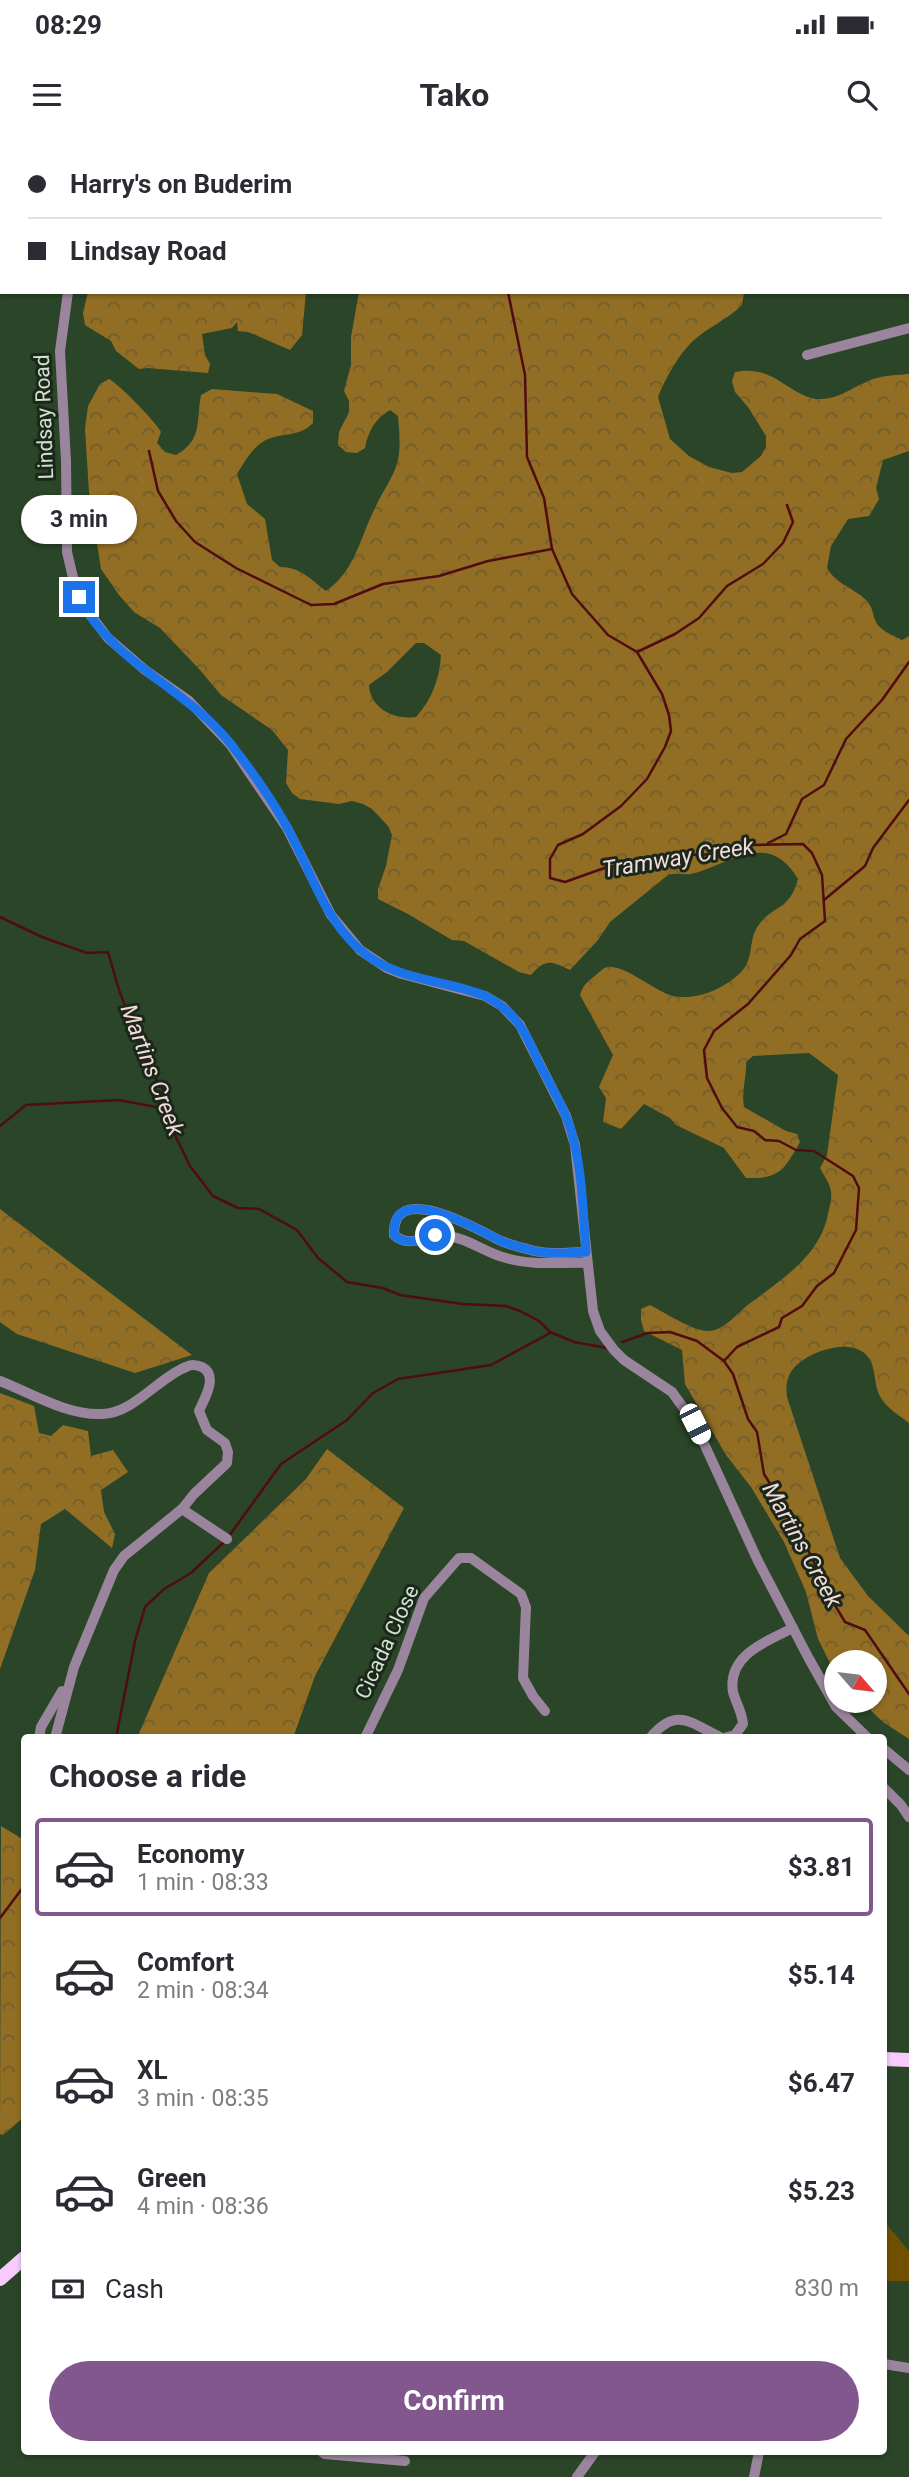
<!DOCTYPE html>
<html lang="en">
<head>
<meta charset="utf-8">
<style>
  body { margin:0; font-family:Roboto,sans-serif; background:#f2f2f3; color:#2b2b33; height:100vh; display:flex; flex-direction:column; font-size:26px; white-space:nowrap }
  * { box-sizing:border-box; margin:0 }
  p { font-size:23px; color:#7c7c81 }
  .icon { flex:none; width:38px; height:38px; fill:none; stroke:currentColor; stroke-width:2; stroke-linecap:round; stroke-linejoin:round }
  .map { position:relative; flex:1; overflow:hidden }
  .details { position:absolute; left:21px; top:1594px; width:866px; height:721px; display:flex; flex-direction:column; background:#fff; border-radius:7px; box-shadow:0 2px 5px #0004 }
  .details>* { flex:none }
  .guide { position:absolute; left:0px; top:0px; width:910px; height:154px; box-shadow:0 2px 5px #0004; display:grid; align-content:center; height:154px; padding:0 28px; background:#fff }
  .needle { width:46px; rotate:118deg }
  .buttons { position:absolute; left:824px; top:1510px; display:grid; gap:14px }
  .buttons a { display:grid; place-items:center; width:63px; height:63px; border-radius:50%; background:#fff; box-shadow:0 2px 5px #0004; font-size:35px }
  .end { position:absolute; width:32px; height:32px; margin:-16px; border:9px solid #1a73e8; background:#fff; box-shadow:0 0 0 4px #fff }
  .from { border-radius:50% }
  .bubble { position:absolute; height:49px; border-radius:24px; background:#fff; box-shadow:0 2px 5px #0004; font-size:23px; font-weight:700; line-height:49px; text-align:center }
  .car { position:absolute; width:21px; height:42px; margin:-21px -10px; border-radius:9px; box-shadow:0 0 5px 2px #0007; background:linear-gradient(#fff 24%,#345 0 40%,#fff 0 76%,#345 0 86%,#fff 0) }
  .guide b { display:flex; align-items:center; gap:24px; height:66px; font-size:26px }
  .guide b+b { border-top:2px solid #e1e1e2 }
  .guide i { width:18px; height:18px; background:#2b2b33 }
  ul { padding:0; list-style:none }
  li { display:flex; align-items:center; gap:21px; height:98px; margin:0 14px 10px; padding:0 14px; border:4px solid transparent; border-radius:7px }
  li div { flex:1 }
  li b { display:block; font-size:26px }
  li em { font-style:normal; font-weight:700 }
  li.current { border-color:#82578d }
  li>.icon { width:63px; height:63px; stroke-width:1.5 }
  h2 { padding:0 28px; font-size:32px; line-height:84px }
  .pay { display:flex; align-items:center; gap:18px; height:77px; padding:0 28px; font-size:26px }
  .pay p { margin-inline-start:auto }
  .button { display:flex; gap:14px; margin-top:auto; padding:14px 28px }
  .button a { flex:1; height:80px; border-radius:42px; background:#82578d; color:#fff; font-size:28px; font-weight:700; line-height:80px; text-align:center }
  .status { display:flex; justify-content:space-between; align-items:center; height:49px; padding:0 35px; background:#fff; direction:ltr }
  .status svg { height:19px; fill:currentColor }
  header { display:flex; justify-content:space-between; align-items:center; height:91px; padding:0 28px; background:#fff; font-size:32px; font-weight:700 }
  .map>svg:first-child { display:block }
  .forest { fill:url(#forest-crowns); fill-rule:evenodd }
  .green { fill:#705000 }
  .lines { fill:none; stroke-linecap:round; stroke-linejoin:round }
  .stream { stroke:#510c12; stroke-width:2.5 }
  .minor { stroke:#9b859e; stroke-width:10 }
  .major { stroke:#f8cbff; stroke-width:14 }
  .route { stroke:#1a73e8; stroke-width:9 }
  .labels { text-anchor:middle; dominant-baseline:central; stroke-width:6; stroke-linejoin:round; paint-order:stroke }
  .street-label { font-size:21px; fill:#d1e1cf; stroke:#1b271a }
  .water-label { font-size:23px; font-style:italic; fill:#f2dbda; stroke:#1b271a }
</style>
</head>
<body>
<div class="status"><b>08:29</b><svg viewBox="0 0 49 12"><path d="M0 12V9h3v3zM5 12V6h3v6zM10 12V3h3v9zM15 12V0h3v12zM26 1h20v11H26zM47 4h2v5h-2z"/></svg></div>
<header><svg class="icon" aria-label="menu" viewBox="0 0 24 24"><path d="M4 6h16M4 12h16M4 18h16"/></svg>Tako<svg class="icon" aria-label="search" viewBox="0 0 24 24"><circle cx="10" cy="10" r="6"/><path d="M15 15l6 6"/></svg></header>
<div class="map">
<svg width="909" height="2337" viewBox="0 0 909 2337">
  <defs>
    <pattern id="forest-crowns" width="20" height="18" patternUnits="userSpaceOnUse" patternTransform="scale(1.75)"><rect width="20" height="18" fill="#916e24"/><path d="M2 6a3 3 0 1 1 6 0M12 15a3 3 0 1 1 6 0" fill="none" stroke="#705d2e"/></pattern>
  </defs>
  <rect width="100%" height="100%" fill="#2a4527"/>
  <g class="forest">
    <path d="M103 0H909V128L908 2H103Z"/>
    <path d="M88 152H306L302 195 290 210 248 192 238 191 237 182 232 188 202 194 205 215 210 224 208 233 147 228 139 229 116 211 111 201 85 185 83 173Z"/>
    <path d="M359 152H744L742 165C727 180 708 187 693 201 679 214 665 239 658 257L670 299 689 316 709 327 732 333 742 332 761 316 766 307V296L748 267 735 252 732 241 735 232C777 224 790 259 821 259 841 259 858 243 877 238 887 235 899 235 909 234V311L883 320 876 348 879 359 869 376 848 379 831 406 827 428C837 445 853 447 866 460 873 467 872 472 875 480 879 491 893 495 902 500L909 496V1283C900 1276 887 1268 881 1258 874 1247 876 1233 871 1222 859 1195 816 1209 799 1223 788 1232 785 1243 787 1257L840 1418 868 1456 909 1496V1599L883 1582 861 1561H875V1522H836V1535L818 1499 806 1452 784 1402 751 1347 726 1315 685 1244 682 1210 644 1191 641 1180V1169L650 1165C664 1172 694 1192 709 1191 725 1190 737 1173 749 1164 781 1140 820 1116 828 1074 830 1065 833 1056 830 1047 828 1041 823 1034 820 1028L827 1015 838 935 809 913 753 916 746 922C747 937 741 951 744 967L786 991 797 994 800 1002C784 1030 780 1039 746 1038L724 1008 676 985 670 978 644 964 621 989 603 982 606 958 599 947 613 915 580 855C583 845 588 841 596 835 597 834 604 828 604 828 622 821 655 852 673 856 697 861 726 848 742 831 754 818 748 801 758 786 773 764 789 772 798 739 770 691 734 721 695 733 686 736 678 732 668 735L610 782 598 800 570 830C551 821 546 818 531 835L519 832 464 801 452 800 406 773 378 759V749L386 726 392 695 388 686 372 669 363 664 352 661 339 664 300 659 292 653 286 643 288 610 272 590 221 555 200 530 160 488 134 472 119 455 101 429 89 352 85 289 88 266 100 244 109 239C119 244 156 282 161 292L157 303 165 312 176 315C203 300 196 281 201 255L212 249 277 254 313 271V283C298 299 278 291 261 303 251 310 243 324 237 334L247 364 265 379 272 420 280 427C301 427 311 440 326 451 355 431 360 398 375 368 382 352 394 337 398 320 401 306 399 291 398 276L390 270C375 279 368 291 365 308L357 313 346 312 338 305 339 292 349 272V261L344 251 351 225V197ZM416 503H424L441 515C440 537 432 560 416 577 395 580 370 569 369 545L387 532Z"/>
    <path d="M0 1069 192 1215 135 1233 17 1194 0 1182Z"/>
    <path d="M0 1253 34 1266 39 1293 51 1296 63 1285 88 1291 91 1316 113 1310 128 1332 101 1350 104 1372 115 1394 112 1408 65 1369 41 1384 35 1430 0 1529Z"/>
    <path d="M327 1309 404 1368 315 1536 293 1598H137L209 1433 306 1339Z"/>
    <path d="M1 1686 24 1700V1977L3 1995 0 1994Z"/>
  </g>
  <path class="green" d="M884 2081 909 2111V2141H884Z"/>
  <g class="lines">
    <g class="stream">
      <path d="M569 2V0"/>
      <path d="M508 152 525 235 527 317 544 358 552 409 572 454 608 495 637 512 662 554 669 575 671 591 665 607 647 639 621 666 583 694 558 705 550 719V738L565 742 607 727 654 723 679 715 729 714 748 705 803 704 812 713 822 735 825 781 800 799 791 815 748 864 714 891 704 910 707 938 722 968 737 987 754 991 765 1000 779 1001 796 1010 814 1011 853 1036 859 1048 856 1090 834 1133 817 1146 802 1166 782 1178 779 1187 737 1207 724 1221"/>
      <path d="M149 311 158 351 176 381 195 402 236 428 311 465 334 464 383 444 439 436 488 421 552 409"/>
      <path d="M637 512 675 494 699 478 727 446 763 424 783 403 793 382 787 365"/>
      <path d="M768 703 786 694 802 659 824 645 846 599 882 560 909 522"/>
      <path d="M824 760 865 726 873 708 909 660"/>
      <path d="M0 777 42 797 87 813 108 812 119 850 141 908 158 943 165 951 166 969 172 979 173 991 190 1026 213 1056 238 1068 259 1069 297 1090 318 1118 347 1142 383 1148 400 1155 463 1164 506 1166 520 1171 539 1181 550 1192 574 1202 607 1208"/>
      <path d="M0 986 26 965 119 960 166 969"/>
      <path d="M622 1202 648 1193 670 1192 697 1201 724 1221 733 1234 748 1279 757 1292 764 1334 798 1389 833 1462 845 1482 865 1490 909 1554"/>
      <path d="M229 1396 281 1324 347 1280 373 1253 398 1239 491 1225 550 1193"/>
      <path d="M116 1598 135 1501 145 1467 164 1449 191 1433 225 1401"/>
      <path d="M0 1778 24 1746"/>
    </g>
    <g class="minor">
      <path d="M84 2V0"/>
      <path d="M68 152 60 211 66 321 67 412 75 446 85 468 108 498 145 530 188 560 230 604 287 688 331 775 360 810 387 828 402 834 485 856 502 866 520 885 566 976 575 1005 593 1171 600 1191 614 1210 624 1220 672 1252 695 1284 758 1421 808 1517 836 1567 868 1598"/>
      <path d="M807 215 909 188"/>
      <path d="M586 1112C567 1113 546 1115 527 1109 518 1107 509 1104 501 1101 480 1091 392 1038 394 1095 409 1109 427 1095 445 1096 467 1097 485 1113 506 1118 533 1126 560 1122 587 1123"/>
      <path d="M0 1241C31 1253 68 1276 102 1274 134 1273 158 1238 186 1227 192 1224 196 1225 202 1227 219 1236 204 1259 199 1271L207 1290 225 1303 228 1312 227 1323 194 1354 182 1369 124 1416 114 1430 74 1527 55 1598"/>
      <path d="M182 1369 227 1399"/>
      <path d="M39 1598 41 1587 62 1551"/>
      <path d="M365 1598 398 1530 424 1458 459 1418H471L521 1454 526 1467 523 1538 533 1556 545 1571"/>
      <path d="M650 1598C677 1565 692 1584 722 1598"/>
      <path d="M724 1598 735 1595 743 1584C742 1572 736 1563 733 1552 727 1515 767 1501 793 1488"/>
      <path d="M884 1609 909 1630"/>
      <path d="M884 1648 901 1665 909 1677"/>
      <path d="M884 2224 909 2228"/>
      <path d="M322 2312 325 2314 405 2321"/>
      <path d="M577 2337 595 2312"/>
      <path d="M754 2337 759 2312"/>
    </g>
    <g class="major">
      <path d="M884 1919 909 1920"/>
      <path d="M0 2139 24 2118"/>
    </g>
  </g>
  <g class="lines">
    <path class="route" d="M79 457C111 522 186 548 230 603 251 630 273 660 289 691 310 730 324 777 358 808 397 843 442 838 485 856 495 861 504 867 511 875 524 888 532 908 540 925 553 950 568 974 574 1002 583 1038 583 1076 586 1112 567 1113 546 1115 527 1109 518 1107 509 1104 501 1101 481 1091 391 1038 394 1095 406 1107 421 1099 435 1095"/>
  </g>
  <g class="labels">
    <g class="street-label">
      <text transform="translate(44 277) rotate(-92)">Lindsay Road</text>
      <text transform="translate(387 1502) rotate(-65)">Cicada Close</text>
    </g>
    <g class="water-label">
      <text transform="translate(678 718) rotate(-9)">Tramway Creek</text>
      <text transform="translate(152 930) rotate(69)">Martins Creek</text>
      <text transform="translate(802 1405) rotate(61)">Martins Creek</text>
    </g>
  </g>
</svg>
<div class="buttons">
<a><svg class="needle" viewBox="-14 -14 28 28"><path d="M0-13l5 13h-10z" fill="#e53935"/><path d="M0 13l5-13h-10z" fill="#7c7c81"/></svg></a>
</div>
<i class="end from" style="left:435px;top:1095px"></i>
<i class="end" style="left:79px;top:457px"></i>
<div class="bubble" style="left:21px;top:355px;width:116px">3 min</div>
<i class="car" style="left:695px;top:1284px;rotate:153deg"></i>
<div class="guide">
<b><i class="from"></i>Harry's on Buderim</b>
<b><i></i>Lindsay Road</b>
</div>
<section class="details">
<h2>Choose a ride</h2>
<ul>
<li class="current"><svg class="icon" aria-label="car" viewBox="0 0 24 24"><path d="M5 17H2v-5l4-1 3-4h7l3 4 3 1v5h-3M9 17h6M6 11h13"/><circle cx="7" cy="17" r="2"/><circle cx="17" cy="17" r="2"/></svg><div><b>Economy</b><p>1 min · 08:33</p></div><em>$3.81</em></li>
<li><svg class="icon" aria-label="car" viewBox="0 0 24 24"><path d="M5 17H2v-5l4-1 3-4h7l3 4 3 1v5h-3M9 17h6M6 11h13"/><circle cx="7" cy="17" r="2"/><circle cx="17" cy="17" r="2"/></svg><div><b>Comfort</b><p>2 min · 08:34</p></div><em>$5.14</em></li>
<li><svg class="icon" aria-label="car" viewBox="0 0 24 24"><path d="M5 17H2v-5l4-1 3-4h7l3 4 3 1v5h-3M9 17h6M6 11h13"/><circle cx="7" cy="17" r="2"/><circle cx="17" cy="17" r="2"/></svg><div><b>XL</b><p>3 min · 08:35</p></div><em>$6.47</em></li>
<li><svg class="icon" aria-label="car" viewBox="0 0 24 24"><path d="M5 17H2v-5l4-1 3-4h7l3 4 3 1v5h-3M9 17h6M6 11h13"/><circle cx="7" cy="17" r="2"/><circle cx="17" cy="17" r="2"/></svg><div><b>Green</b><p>4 min · 08:36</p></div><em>$5.23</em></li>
</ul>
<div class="pay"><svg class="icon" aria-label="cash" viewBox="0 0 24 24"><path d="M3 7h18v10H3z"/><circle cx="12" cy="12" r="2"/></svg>Cash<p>830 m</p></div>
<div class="button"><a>Confirm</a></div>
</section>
</div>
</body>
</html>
